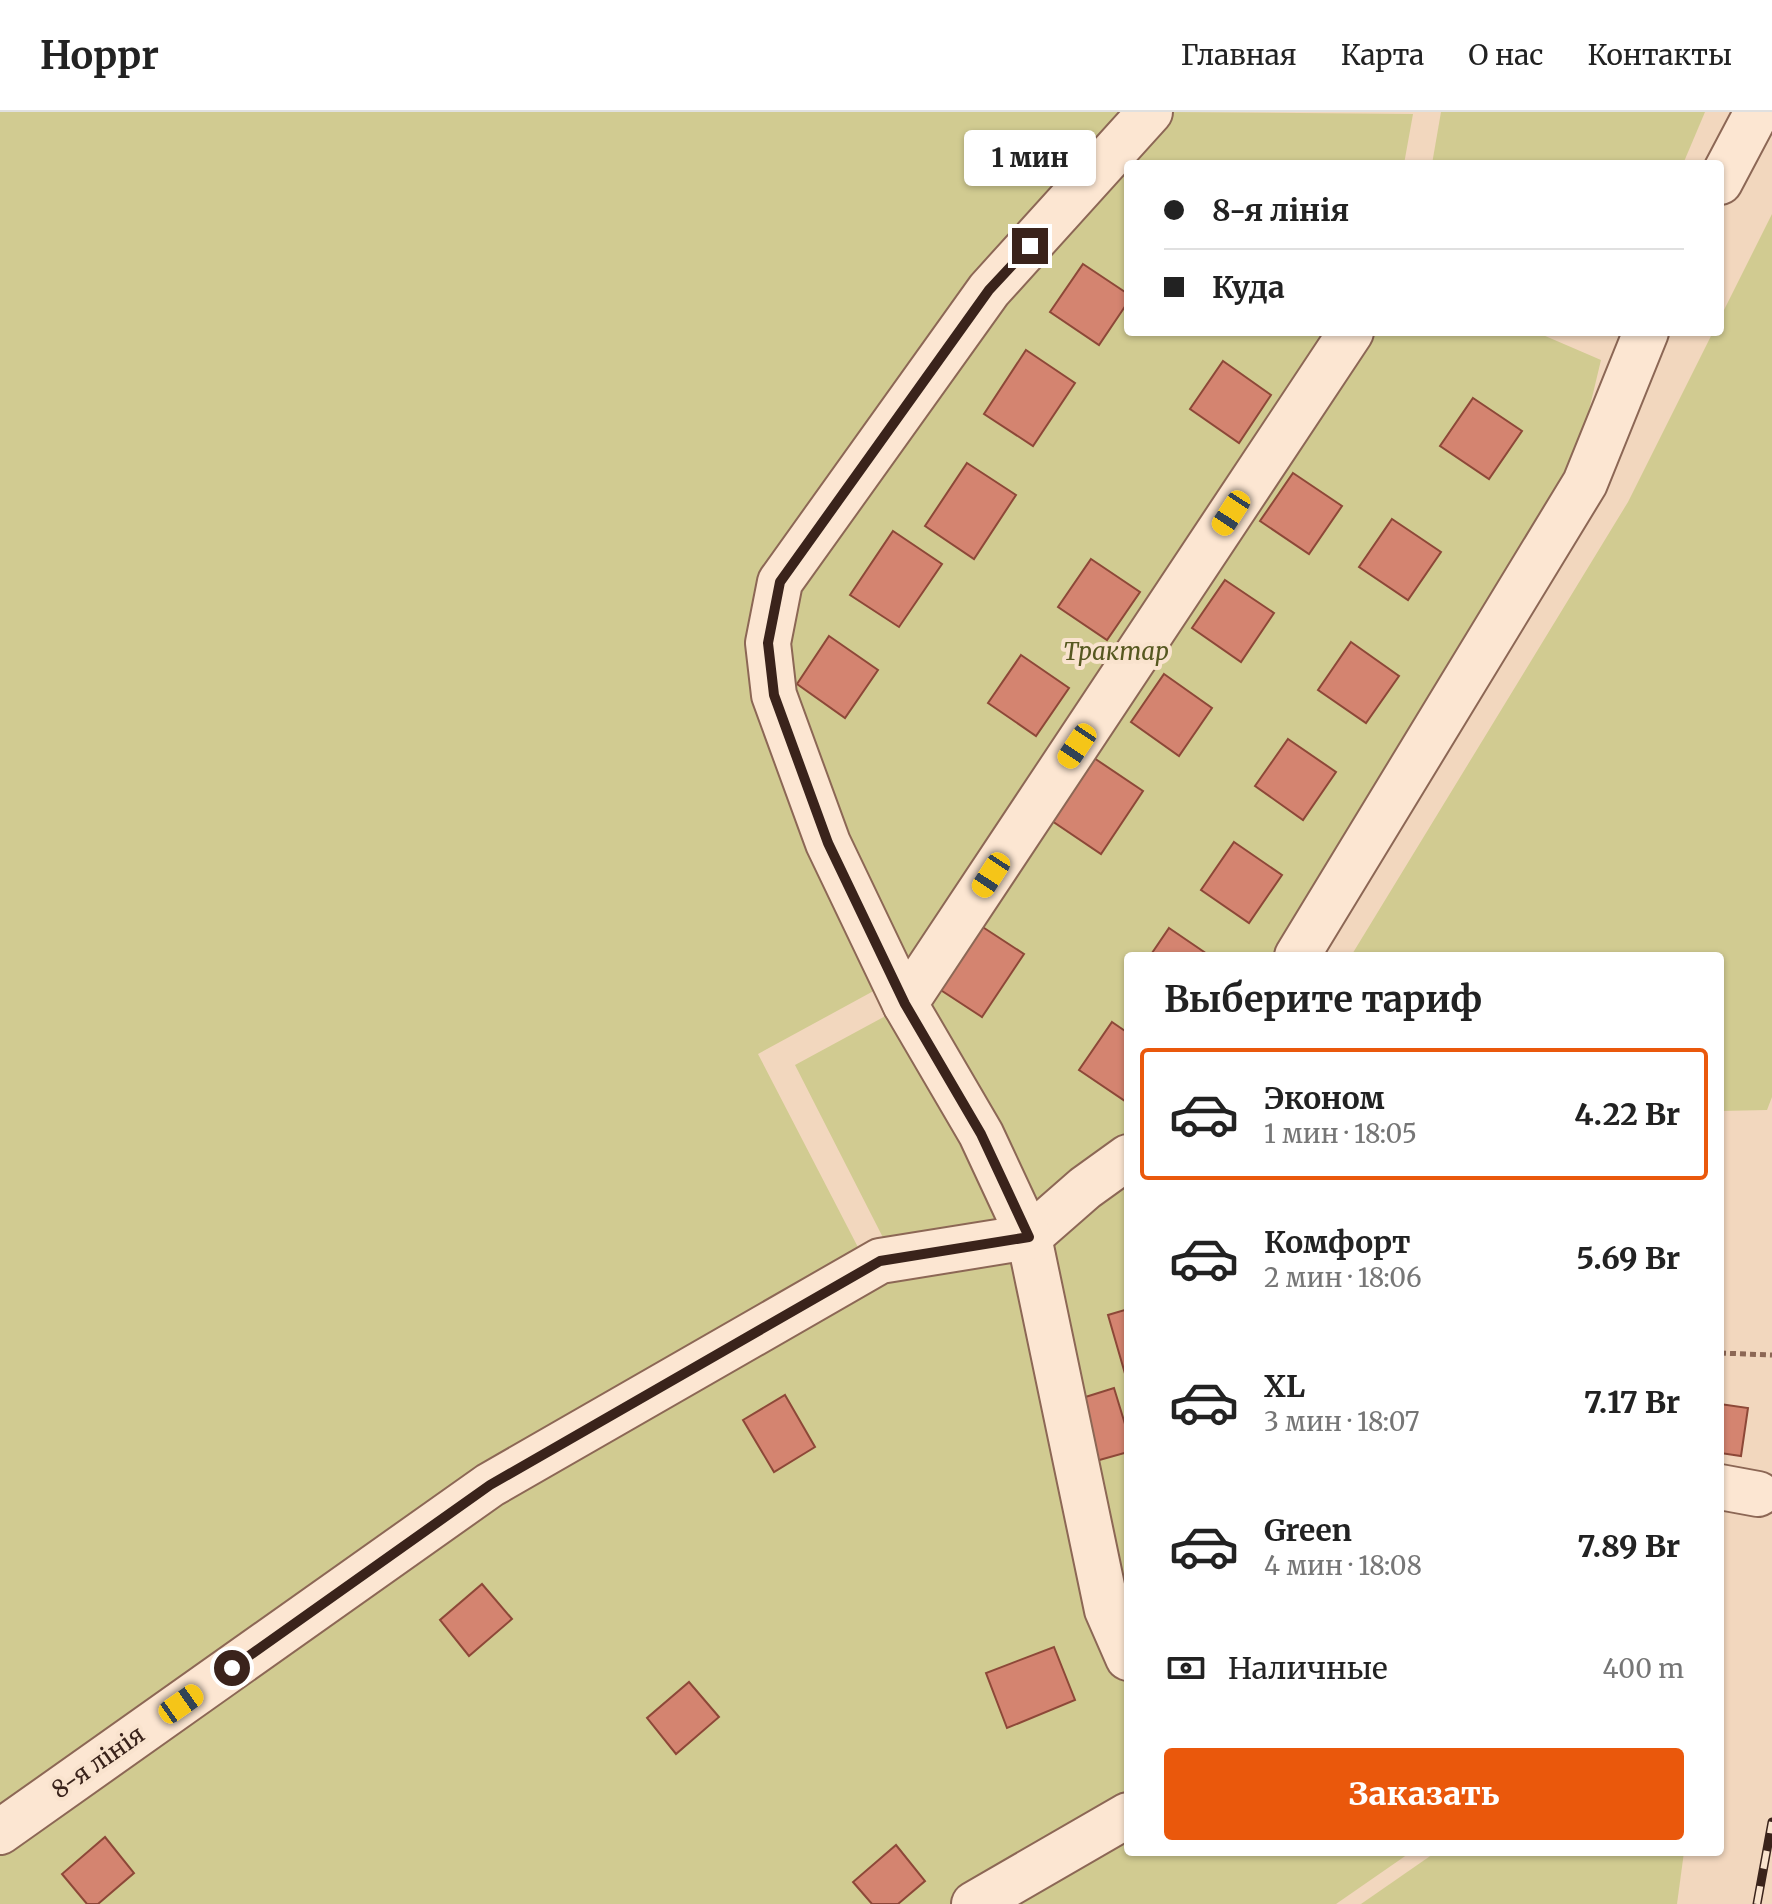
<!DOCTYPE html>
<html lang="ru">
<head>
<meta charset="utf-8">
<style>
  body { margin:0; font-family:Merriweather,serif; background:#f2f2f2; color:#222; height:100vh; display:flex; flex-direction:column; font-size:30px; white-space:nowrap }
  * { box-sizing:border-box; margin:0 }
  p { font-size:26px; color:#767676 }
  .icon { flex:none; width:44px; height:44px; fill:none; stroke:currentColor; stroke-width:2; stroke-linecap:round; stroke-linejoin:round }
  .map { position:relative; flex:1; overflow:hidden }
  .side { position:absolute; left:1124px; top:840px; width:600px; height:904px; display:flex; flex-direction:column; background:#fff; border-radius:8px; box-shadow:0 2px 6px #0004 }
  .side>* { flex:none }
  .top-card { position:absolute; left:1124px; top:48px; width:600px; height:176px; border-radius:8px; box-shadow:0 2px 6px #0004; display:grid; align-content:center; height:176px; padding:0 40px; background:#fff }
  .end { position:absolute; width:36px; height:36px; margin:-18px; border:10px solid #3a231b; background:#fff; box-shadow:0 0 0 4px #fff }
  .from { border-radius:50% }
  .bubble { position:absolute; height:56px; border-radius:8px; background:#fff; box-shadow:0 2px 6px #0004; font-size:26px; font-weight:800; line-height:56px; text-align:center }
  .car { position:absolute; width:24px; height:48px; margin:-24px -12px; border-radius:10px; box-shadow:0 0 6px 2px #0007; background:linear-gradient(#f5c518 24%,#345 0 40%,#f5c518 0 76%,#345 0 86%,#f5c518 0) }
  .top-card b { display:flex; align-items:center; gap:28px; height:76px; font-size:30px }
  .top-card b+b { border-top:2px solid #e0e0e0 }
  .top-card i { width:20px; height:20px; background:#222 }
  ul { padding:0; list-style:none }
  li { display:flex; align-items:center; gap:24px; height:132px; margin:0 16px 12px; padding:0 24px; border:4px solid transparent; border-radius:8px }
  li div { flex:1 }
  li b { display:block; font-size:30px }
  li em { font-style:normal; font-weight:800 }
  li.current { border-color:#ea580c }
  li>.icon { width:72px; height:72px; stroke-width:1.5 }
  h2 { padding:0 40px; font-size:36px; line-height:96px }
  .pay { display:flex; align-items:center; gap:20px; height:88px; padding:0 40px; font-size:30px }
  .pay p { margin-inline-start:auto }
  .primary-button { display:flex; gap:16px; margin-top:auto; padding:16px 40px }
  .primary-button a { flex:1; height:92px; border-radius:8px; background:#ea580c; color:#fff; font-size:32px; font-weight:800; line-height:92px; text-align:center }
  header { display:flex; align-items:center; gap:48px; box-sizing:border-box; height:112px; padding:0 40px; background:#fff; border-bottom:2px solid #e0e0e0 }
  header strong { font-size:38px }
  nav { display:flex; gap:44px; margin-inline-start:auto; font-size:28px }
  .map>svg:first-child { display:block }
  .green { fill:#d1cb91 }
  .building { fill:#d48470; stroke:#8d4838; stroke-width:2 }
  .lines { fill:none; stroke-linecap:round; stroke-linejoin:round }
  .minor-casing { stroke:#8c6755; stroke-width:48 }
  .path { stroke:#8c6755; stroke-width:5; stroke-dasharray:6 4; stroke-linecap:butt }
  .minor { stroke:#fce6d2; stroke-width:44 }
  .rail-casing { stroke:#3a231b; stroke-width:9 }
  .rail { stroke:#f9e3ce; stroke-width:6; stroke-dasharray:18; stroke-linecap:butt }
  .route { stroke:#3a231b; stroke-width:10 }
  .labels { text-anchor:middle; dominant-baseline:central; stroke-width:8; stroke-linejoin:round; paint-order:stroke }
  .park-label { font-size:24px; font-style:italic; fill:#565820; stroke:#f9e3ce }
  .street-label { font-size:24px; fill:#3a231b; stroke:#f9e3ce }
</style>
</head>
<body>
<header>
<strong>Hoppr</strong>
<nav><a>Главная</a><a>Карта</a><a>О нас</a><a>Контакты</a></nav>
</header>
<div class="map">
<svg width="1772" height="1792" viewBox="0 0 1772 1792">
  <rect width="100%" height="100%" fill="#f2d7be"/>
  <g class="green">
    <path d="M0 0H1131L766 465 760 585 879 876 758 942 862 1143 0 1703Z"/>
    <path d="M1169 0 1413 2 1404 52H1128V220H1536L1601 248 1573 365 1280 844H1128V1740H1411L1336 1792H0V1737L498 1385 898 1155 795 953 915 888 788 581 793 474 1000 187Z"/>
    <path d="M1441 0H1705L1683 52H1432Z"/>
    <path d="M1772 102V985L1767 998 1720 999V844H1351L1628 390 1713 220H1720V206Z"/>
    <path d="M1436 1740H1684L1677 1792H1361Z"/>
  </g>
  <g class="building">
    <path d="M1083 152 1128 182V190L1099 233 1050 200Z"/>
    <path d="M1026 238 1075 271 1033 334 984 302Z"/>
    <path d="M1223 249 1271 283 1239 331 1190 297Z"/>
    <path d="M1473 286 1522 319 1489 367 1440 334Z"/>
    <path d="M967 351 1016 383 974 447 925 414Z"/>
    <path d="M1293 361 1342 394 1309 442 1260 409Z"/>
    <path d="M1392 407 1441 440 1408 488 1359 455Z"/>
    <path d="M893 419 942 452 899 515 850 483Z"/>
    <path d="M1091 447 1140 480 1107 528 1058 495Z"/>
    <path d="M1225 468 1274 501 1241 550 1192 516Z"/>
    <path d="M829 524 878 558 845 606 797 572Z"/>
    <path d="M1351 530 1399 564 1366 611 1318 578Z"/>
    <path d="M1021 543 1069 576 1036 624 988 591Z"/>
    <path d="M1164 562 1212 596 1179 644 1131 610Z"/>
    <path d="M1288 627 1336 660 1303 708 1255 674Z"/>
    <path d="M1094 646 1143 679 1101 742 1052 709Z"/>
    <path d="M1234 730 1282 763 1249 811 1201 778Z"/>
    <path d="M975 810 1024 842 982 905 933 873Z"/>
    <path d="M1169 816 1210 844H1150Z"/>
    <path d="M1112 910 1128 921V991L1079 958Z"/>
    <path d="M1128 1197V1264L1126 1265 1108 1203Z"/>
    <path d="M1114 1276 1128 1322V1340L1078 1354 1060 1293Z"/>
    <path d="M785 1283 815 1335 774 1360 743 1308Z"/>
    <path d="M1720 1292 1748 1296 1741 1344 1720 1341Z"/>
    <path d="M482 1472 512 1507 469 1544 440 1508Z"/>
    <path d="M1054 1535 1075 1588 1007 1616 986 1561Z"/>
    <path d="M689 1570 719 1605 676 1642 647 1606Z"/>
    <path d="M105 1725 134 1761 98 1792H87L62 1762Z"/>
    <path d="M896 1733 925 1769 898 1792H872L853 1770Z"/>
  </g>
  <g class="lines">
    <defs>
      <g id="minor">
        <path d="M1720 70 1757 0"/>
        <path d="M1297 844 1585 371 1646 220"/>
        <path d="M905 892 828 731 774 583 768 531 780 470 989 178 1150 0"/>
        <path d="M1029 1125 1085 1076 1128 1045"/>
        <path d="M1720 1375 1758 1382"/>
        <path d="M1128 1546 1107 1498 1029 1125 981 1022 905 892 1351 220"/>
        <path d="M0 1720 490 1373 880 1149 1029 1125"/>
        <path d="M974 1792 1128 1703"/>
      </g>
    </defs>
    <use href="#minor" class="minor-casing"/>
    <path class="path" d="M1720 1241 1772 1243"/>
    <use href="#minor" class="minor"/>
    <defs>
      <path id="rail" d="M1757 1792 1772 1710"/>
    </defs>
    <use href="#rail" class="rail-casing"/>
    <use href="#rail" class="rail"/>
  </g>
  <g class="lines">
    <path class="route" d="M232 1556 490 1373 880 1149 1029 1125 981 1022 905 892 828 731 774 583 768 531 780 470 989 178 1030 134"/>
  </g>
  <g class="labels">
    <g class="park-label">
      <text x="1116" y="539">Трактар</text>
    </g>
    <g class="street-label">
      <text transform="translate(98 1650) rotate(-35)">8-я лінія</text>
    </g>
  </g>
</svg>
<i class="end from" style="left:232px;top:1556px"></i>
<i class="end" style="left:1030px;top:134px"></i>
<div class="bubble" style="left:964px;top:18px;width:132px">1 мин</div>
<i class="car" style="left:1231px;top:401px;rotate:213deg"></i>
<i class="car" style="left:1077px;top:634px;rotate:214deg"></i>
<i class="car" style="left:991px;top:763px;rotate:213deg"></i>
<i class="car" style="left:181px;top:1592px;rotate:55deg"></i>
<div class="top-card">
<b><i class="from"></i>8-я лінія</b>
<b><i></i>Куда</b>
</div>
<section class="side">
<h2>Выберите тариф</h2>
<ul>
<li class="current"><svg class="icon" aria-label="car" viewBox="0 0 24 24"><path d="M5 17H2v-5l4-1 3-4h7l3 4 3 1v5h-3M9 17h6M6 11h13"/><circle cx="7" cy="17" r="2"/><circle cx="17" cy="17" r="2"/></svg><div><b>Эконом</b><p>1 мин · 18:05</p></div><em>4.22 Br</em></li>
<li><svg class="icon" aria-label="car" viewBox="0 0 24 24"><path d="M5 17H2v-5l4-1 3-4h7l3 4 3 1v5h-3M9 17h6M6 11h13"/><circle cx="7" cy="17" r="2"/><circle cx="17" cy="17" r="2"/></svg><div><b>Комфорт</b><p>2 мин · 18:06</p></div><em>5.69 Br</em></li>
<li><svg class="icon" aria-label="car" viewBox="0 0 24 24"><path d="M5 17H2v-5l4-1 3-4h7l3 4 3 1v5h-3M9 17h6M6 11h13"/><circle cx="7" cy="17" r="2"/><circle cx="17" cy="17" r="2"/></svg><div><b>XL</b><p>3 мин · 18:07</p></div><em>7.17 Br</em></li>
<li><svg class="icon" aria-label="car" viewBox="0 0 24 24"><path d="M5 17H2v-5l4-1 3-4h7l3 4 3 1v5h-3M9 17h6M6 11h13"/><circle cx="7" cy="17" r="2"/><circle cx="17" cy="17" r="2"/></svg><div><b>Green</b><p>4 мин · 18:08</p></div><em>7.89 Br</em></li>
</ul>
<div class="pay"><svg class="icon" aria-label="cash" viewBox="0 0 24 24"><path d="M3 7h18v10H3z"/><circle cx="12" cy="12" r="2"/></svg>Наличные<p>400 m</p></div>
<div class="primary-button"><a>Заказать</a></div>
</section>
</div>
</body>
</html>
